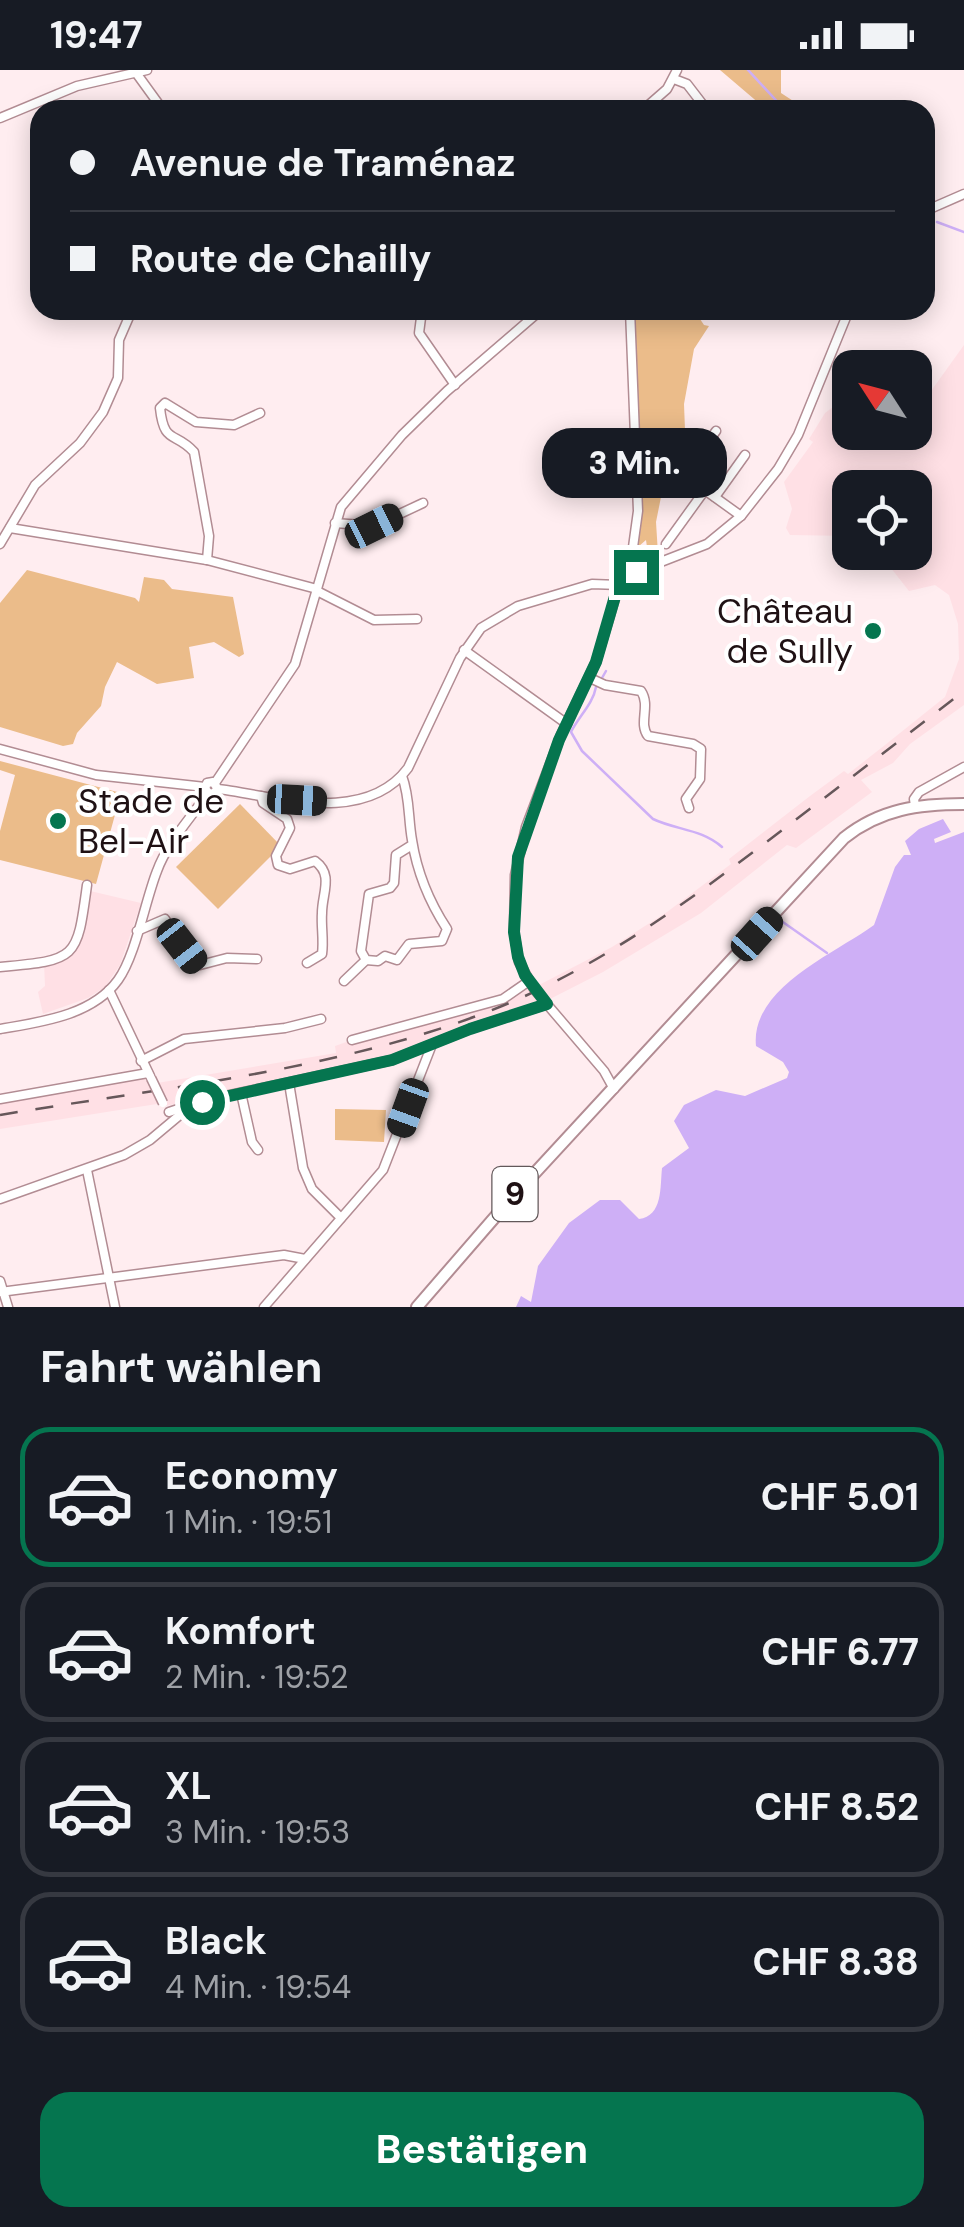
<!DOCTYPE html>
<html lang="de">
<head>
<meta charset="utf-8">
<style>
  body { margin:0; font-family:"DM Sans",sans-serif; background:#242831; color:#f1f3f6; height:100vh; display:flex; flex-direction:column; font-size:38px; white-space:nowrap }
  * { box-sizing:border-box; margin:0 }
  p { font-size:32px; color:#9ea1a6 }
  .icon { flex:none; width:55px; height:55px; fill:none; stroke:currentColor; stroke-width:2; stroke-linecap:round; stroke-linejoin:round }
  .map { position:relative; height:1237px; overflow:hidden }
  .side { display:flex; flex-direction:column; background:#171b24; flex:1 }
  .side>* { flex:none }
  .banner { position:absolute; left:30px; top:30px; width:905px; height:220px; border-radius:30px; box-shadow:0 5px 25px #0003; display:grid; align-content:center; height:220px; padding:0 40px; background:#171b24 }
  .needle { width:65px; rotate:306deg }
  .fabs { position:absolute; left:832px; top:280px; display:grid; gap:20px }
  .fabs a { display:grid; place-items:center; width:100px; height:100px; border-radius:20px; background:#171b24; box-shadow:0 5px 25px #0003; font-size:50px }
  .end { position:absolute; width:45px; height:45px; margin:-22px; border:12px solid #05754f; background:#fff; box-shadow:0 0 0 5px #fff }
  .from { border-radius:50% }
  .bubble { position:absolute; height:70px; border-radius:30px; background:#171b24; box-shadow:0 5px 25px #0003; font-size:32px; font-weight:800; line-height:70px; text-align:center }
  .car { position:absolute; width:30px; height:60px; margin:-30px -15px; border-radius:12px; box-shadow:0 0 8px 2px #0007; background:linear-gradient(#222 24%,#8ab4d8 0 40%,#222 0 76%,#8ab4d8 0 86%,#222 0) }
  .banner b { display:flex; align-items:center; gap:35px; height:95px; font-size:38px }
  .banner b+b { border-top:2px solid #363941 }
  .banner i { width:25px; height:25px; background:#f1f3f6 }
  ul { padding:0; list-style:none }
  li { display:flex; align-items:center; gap:30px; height:140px; margin:0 20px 15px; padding:0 20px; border:5px solid #363941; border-radius:30px }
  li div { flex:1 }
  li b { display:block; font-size:38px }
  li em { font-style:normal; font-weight:800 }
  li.active { border-color:#05754f }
  li>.icon { width:90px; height:90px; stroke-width:1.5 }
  h2 { padding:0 40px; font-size:45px; line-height:120px }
  .action { display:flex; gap:20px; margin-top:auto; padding:20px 40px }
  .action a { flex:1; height:115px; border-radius:30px; background:#05754f; color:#fff; font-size:40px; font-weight:800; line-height:115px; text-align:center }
  .status { display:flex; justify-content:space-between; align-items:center; height:70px; padding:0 50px; background:#171b24; direction:ltr }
  .status svg { height:28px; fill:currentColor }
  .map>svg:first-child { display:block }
  .built { fill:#ffe0e5 }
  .green { fill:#ebbc8a }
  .water { fill:#ceaff6 }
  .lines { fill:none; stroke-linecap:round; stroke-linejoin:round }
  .stream { stroke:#ceaff6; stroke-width:2.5 }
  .minor-casing { stroke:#b28c93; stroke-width:11 }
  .major-casing { stroke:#b28c93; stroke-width:14 }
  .minor { stroke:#fff; stroke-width:8 }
  .major { stroke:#fff; stroke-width:10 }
  .rail { stroke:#66575a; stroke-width:2.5; stroke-dasharray:18 18; stroke-linecap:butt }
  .minor-bridge-casing { stroke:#b28c93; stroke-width:11; stroke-linecap:butt }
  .minor-bridge { stroke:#fff; stroke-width:8 }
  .route { stroke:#05754f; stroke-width:12 }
  .poi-dot { fill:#05754f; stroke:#fff; stroke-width:4 }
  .labels { text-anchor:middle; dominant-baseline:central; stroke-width:8; stroke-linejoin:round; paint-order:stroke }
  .shield { fill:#fff; stroke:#62585a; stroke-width:2.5 }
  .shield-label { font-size:32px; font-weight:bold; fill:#1f1114 }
  .poi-label { font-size:35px; fill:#1f1114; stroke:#fff; text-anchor:end }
</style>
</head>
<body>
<div class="status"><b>19:47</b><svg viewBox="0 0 49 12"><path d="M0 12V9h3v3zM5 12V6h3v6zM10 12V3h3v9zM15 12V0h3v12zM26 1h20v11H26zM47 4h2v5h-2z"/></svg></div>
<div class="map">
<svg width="964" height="1237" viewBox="0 0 964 1237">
  <rect width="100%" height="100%" fill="#ffedf0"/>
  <g class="built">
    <path d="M964 275V635L910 674 893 693 861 710 872 722 796 778 787 775 701 843 603 902 550 929 547 934 375 991 165 1036 163 1033 0 1059V1029L148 1003 157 1013 336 983 335 976 352 970 503 929 529 911 541 914 612 877 667 842 731 794 729 789 810 726 844 701 848 704 885 675 945 627 959 589 958 554 949 525 935 515 909 521 879 483 915 482V418H850V466L790 465 786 458 792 439 784 412 813 372 809 369 825 343 833 337 850 335V362H915V329L926 328Z"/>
    <path d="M86 820 141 833 120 895 105 917 88 928 43 944 38 922 45 916 44 893 75 875Z"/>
  </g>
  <g class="green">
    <path d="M720 0H781V23L807 40H767Z"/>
    <path d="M630 240H689L696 243 704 255 709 256 694 279 684 334 685 360 661 404 663 417 656 452 658 484 647 477 646 470 639 476 636 474Z"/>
    <path d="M27 500 135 528 139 532 144 507 164 510 172 519 233 527 244 584 239 587 214 572 189 577 194 608 157 614 117 592 105 617 101 636 77 663 73 674 63 676 0 657V533Z"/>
    <path d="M0 691 121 723 96 814 0 790V761L15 705 0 700Z"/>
    <path d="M240 734 281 776 218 839 176 797Z"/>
    <path d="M335 1039 386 1040 384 1072 335 1070Z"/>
  </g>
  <path class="water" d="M943 749 951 762 934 769 935 773 964 762V1237H516L521 1226 531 1232 538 1196 569 1153 600 1130H620L639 1149C663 1146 660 1117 662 1098L689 1078 674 1051 684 1035 716 1020 745 1026 787 1008 789 1002 783 992 756 976C750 918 836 883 874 855L895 797 904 785H911L905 771 919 759Z"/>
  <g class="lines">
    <g class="stream">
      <path d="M748 0 785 40"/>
      <path d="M937 152 964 162"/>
      <path d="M602 608 606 601"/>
      <path d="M596 617C593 634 579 646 571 662L582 681 653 749C676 760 702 759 722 777"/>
      <path d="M780 850 827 883"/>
    </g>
    <defs>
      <g id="minor">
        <path d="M134 0 163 40"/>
        <path d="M674 9 687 14 707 40"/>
        <path d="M643 40 667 19 677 0"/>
        <path d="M0 48 77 16 147 0"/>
        <path d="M925 141 964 124"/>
        <path d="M422 240 419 263 455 315"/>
        <path d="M716 361 684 405 741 446"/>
        <path d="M715 427 745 385"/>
        <path d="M335 453 374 456 423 433"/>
        <path d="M10 458 207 490 317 519"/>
        <path d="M0 474 35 415 80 373 103 342 118 308 119 270 132 240"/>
        <path d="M666 474 705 420"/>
        <path d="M207 490 209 466 194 382C175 361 164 375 160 338L165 333 196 352 234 355 260 343"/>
        <path d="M629 506 638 441 630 240"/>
        <path d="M317 521 374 550 417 549"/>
        <path d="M464 580 567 654"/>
        <path d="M590 608 605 615 641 621C651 636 638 653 648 666L693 674 701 679 700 709 686 729 689 738"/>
        <path d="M0 679 96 705 205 717"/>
        <path d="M402 706C410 727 408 748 412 770 417 802 430 833 447 859L442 871 409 874 397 890 385 886 378 891 366 890 361 881 369 824 390 818 394 813 396 785 412 775"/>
        <path d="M215 713 295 594 341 437 402 365 447 321 541 240"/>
        <path d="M218 719 211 725 205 719 207 713 213 712 218 719 226 720C284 729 367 753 408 698L460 588 481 558 518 536 592 514 619 515"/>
        <path d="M261 726 263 733 287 749 290 758 276 786 278 795 290 799 315 791C334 805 322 823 322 843 321 857 324 870 322 884L307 893"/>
        <path d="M915 736 914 729 919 722 964 697"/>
        <path d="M137 861 165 849 182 877 200 895 227 888 257 889"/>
        <path d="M0 897C77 890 77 890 87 815"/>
        <path d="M344 911 366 890"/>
        <path d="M109 920 150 1006"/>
        <path d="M0 959C40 952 92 946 118 910 136 885 145 831 157 801 167 773 191 748 207 724"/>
        <path d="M352 970 503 929 529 911"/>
        <path d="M141 991 184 969 285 958 321 949"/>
        <path d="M289 1013 303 1098 312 1119 341 1148"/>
        <path d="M614 1019 604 1001 534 919 519 892 514 862 515 805 526 757 561 665 596 592 619 515 635 502 707 474 741 446 778 399 798 365 849 240"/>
        <path d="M241 1023 252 1072 258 1080"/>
        <path d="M0 1029 148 1003"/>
        <path d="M169 1042 202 1031 392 990 470 959 547 934"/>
        <path d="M87 1100 115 1237"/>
        <path d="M0 1129 124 1085 150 1070 187 1039"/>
        <path d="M0 1211 8 1237"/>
        <path d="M0 1222 284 1185 305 1189"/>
        <path d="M264 1237 383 1100 431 977"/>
      </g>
      <path id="major" d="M417 1237 508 1132 844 768C880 739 919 734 964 734"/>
    </defs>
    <use href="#minor" class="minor-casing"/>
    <use href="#major" class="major-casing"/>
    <use href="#minor" class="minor"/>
    <use href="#major" class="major"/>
    <path class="rail" d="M0 1045C166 1017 346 1000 502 936 604 894 690 830 777 764 840 716 902 669 964 621"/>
    <defs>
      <path id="minor-bridge" d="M151 1008 163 1033"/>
    </defs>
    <use href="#minor-bridge" class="minor-bridge-casing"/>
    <use href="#minor-bridge" class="minor-bridge"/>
  </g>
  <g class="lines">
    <path class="route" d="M202 1032 392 990 470 959 547 934 525 905 518 887 514 862 518 787 559 670 596 592 616 523 624 509 636 502"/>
  </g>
  <g class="poi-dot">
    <circle cx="873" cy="561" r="10"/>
    <circle cx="58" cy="751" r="10"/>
  </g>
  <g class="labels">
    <rect class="shield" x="492.5" y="1097" width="45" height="54" rx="8"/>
    <g class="shield-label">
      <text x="515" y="1124">9</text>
    </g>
    <g class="poi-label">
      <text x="853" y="541">Château<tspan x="853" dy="40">de Sully</tspan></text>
      <text x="78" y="731" text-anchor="start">Stade de<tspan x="78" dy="40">Bel-Air</tspan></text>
    </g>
  </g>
</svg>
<div class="fabs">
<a><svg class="needle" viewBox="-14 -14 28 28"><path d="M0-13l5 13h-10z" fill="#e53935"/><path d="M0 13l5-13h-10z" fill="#9ea1a6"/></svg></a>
<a><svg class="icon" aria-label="locate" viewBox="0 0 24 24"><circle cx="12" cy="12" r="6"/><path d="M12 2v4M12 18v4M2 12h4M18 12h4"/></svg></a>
</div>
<i class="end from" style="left:202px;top:1032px"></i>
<i class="end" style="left:636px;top:502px"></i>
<div class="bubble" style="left:542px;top:358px;width:185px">3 Min.</div>
<i class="car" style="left:374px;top:456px;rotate:64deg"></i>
<i class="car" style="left:297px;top:730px;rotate:93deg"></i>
<i class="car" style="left:757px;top:864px;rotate:42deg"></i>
<i class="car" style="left:182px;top:876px;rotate:142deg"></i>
<i class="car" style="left:408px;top:1038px;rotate:200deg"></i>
<div class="banner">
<b><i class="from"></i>Avenue de Traménaz</b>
<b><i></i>Route de Chailly</b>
</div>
</div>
<section class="side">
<h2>Fahrt wählen</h2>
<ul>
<li class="active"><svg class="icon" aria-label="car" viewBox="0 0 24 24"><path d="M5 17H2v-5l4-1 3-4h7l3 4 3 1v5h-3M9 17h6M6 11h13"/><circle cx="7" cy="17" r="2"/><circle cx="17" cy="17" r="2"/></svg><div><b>Economy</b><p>1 Min. · 19:51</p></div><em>CHF 5.01</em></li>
<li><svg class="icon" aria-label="car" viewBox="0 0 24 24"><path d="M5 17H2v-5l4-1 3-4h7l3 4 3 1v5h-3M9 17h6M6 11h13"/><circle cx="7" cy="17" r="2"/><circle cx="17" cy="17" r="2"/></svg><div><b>Komfort</b><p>2 Min. · 19:52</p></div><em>CHF 6.77</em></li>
<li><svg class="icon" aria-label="car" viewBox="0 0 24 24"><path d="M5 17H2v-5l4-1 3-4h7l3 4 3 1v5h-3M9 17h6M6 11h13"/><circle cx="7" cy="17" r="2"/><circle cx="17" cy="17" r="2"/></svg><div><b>XL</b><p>3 Min. · 19:53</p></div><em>CHF 8.52</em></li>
<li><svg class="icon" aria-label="car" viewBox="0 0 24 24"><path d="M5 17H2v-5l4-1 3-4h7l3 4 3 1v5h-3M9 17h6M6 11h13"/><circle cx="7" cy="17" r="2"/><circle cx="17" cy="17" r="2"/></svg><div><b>Black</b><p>4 Min. · 19:54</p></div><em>CHF 8.38</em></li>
</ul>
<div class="action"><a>Bestätigen</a></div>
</section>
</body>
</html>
